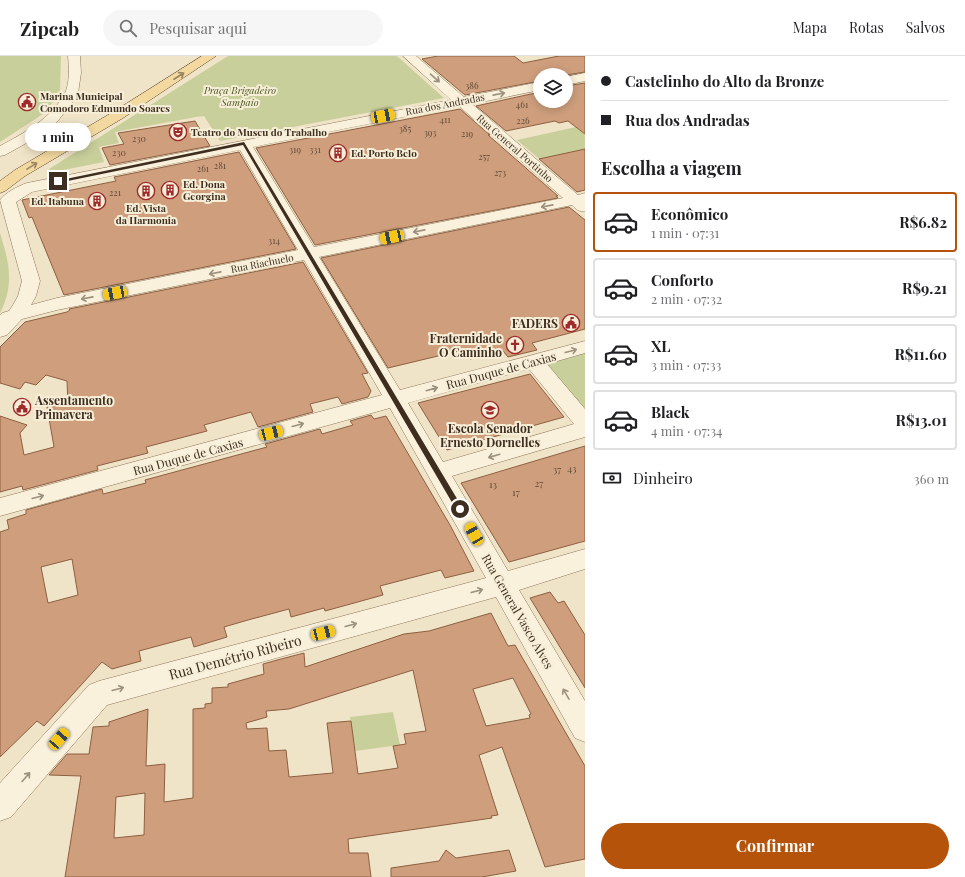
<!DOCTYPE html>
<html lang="pt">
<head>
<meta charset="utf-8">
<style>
  body { margin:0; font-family:"Playfair Display",serif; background:#f6f6f6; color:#202124; height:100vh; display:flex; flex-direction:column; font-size:15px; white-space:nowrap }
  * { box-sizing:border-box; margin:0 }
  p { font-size:13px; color:#757577 }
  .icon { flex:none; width:22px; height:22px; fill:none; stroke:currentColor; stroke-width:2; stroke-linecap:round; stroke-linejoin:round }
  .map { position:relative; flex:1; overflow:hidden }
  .details { display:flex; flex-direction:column; background:#fff; width:380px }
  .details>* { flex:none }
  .banner { display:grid; align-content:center; height:88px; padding:0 16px; background:#fff }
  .tools { position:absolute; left:533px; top:12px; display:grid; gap:8px }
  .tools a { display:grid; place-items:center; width:40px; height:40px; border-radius:50%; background:#fff; box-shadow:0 2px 10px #0003; font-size:20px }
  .end { position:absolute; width:18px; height:18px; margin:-9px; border:5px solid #3d2e20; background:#fff; box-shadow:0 0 0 2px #fff }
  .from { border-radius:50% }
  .bubble { position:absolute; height:28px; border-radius:14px; background:#fff; box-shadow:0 2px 10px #0003; font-size:13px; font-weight:700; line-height:28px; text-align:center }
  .car { position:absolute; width:12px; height:24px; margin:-12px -6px; border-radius:5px; box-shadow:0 0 3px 1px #0007; background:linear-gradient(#f5c518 24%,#345 0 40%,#f5c518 0 76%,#345 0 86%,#f5c518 0) }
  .banner b { display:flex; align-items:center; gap:14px; height:38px; font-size:15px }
  .banner b+b { border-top:1px solid #e0e0e0 }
  .banner i { width:10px; height:10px; background:#202124 }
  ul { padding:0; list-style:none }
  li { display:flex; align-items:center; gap:12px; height:60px; margin:0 8px 6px; padding:0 8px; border:2px solid #e0e0e0; border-radius:4px }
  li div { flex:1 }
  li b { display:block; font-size:15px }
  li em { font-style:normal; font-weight:700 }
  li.on { border-color:#b45309 }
  li>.icon { width:36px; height:36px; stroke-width:1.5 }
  h2 { padding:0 16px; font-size:18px; line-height:48px }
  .pay { display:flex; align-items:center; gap:10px; height:44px; padding:0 16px; font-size:15px }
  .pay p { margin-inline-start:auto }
  .button { display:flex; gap:8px; margin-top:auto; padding:8px 16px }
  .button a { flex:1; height:46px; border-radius:24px; background:#b45309; color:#fff; font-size:16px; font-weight:700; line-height:46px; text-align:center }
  header { display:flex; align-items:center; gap:24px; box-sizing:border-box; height:56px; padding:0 20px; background:#fff; border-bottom:1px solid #e0e0e0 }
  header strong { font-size:19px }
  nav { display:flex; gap:22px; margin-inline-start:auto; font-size:14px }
  .search { width:280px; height:36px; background:#f6f6f6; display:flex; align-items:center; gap:10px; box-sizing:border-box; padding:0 14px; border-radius:22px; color:#757577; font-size:15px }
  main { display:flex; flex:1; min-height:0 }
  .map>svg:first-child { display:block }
  .green { fill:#c9cf9b }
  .building { fill:#cf9f7d; stroke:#8d5f41; fill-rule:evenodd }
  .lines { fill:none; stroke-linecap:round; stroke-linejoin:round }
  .minor-casing { stroke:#8d765c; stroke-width:1 }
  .major-casing { stroke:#5b4430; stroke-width:1 }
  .minor { fill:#faf1dc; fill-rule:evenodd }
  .major { fill:#f3d9a0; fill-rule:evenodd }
  .oneway { stroke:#988460 }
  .oneway2 { stroke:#9c907e }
  .route { fill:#3d2e20 }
  .labels { text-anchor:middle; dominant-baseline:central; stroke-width:4; stroke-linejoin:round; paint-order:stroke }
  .far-number-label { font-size:9px; fill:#624a37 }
  .far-park-label { font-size:10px; font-style:italic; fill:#4d5a26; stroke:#f7eed8 }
  .far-poi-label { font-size:10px; font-weight:bold; fill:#3d2e20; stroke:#f7eed8; text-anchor:start }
  .far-street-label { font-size:10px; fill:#3d2e20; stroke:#f7eed8 }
  .number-label { font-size:10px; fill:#624a37 }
  .poi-label { font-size:12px; font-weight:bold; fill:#3d2e20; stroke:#f7eed8; text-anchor:end }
  .street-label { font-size:12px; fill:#3d2e20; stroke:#f7eed8 }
  .near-street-label { font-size:14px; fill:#3d2e20; stroke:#f7eed8 }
</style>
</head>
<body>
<header>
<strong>Zipcab</strong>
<div class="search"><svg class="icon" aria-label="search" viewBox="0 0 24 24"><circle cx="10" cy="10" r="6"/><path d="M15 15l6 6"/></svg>Pesquisar aqui</div>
<nav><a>Mapa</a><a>Rotas</a><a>Salvos</a></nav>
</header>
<main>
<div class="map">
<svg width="585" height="821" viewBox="0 0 585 821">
  <rect width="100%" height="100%" fill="#f0e4c8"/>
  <g class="green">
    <path d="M0 0H61L60 35 46 56 0 86Z"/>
    <path d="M228 0H397L444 42 220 85 204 60 196 61 115 76 119 87 99 91 104 106 53 116 49 113Z"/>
    <path d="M576 71 585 78V134L578 136 517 84Z"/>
    <path d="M0 177C9 207 15 227 0 257Z"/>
    <path d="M585 297V359L541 308Z"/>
    <path d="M393 656 400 689 355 695 350 661Z"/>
  </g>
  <g class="building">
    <path d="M438 0H514L523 7 559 0H585V16L566 19H540V25L465 39 422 3Z"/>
    <path d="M585 27V78L568 65 559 67 555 65 506 75 476 50 540 36V45H566V30Z"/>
    <path d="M460 53 490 79H488L558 140H556L558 142 315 189 256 92Z"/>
    <path d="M195 65 210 90 110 109 102 92 124 88 118 77Z"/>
    <path d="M585 93V134L577 136 539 103Z"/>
    <path d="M239 96 296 193 64 239 32 161 29 162 22 144 116 125 114 121Z"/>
    <path d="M569 151 585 164V273L532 287 537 294 508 301 503 295 470 303 463 294 388 312 321 202Z"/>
    <path d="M303 206 368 317 362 318 371 335 368 341 342 348 338 341 310 348 313 356 258 371 251 356 204 369 207 375 146 391 148 397 97 410 98 414 23 434 22 430 0 436V360L27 369 20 377 24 399 54 391 47 351 68 348 67 325 46 319 36 329 25 326 20 333 0 327V291L25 266 67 256 70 254 69 253Z"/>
    <path d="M530 318 564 361 447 394 418 347Z"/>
    <path d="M371 359 374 363 386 360 450 469 474 515 445 522 441 514 380 530 383 539 336 552 325 555 324 552 291 561 289 553 248 564 224 571 227 581 194 591 191 581 139 595 141 605 112 613 102 606 44 670 37 665 0 701V476L9 473 7 464 26 458V454L102 433 103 438 146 427 145 424 267 391 265 388 320 373 322 378 353 369 350 365ZM72 503 78 539 48 547 41 511Z"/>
    <path d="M585 390V485L509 506 461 427Z"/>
    <path d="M550 536 558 547 564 545 585 579V632L530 542Z"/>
    <path d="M491 557 508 590 515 589 585 710V803L545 811 502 691 479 699 498 759 491 760 492 762 348 783 349 797H368L371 821H65L81 720 49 719 67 698H89L93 671 109 670V666L148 653 146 710 165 708 164 746 193 742V653L205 652V648L212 647V632L228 631V628L264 618 263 608 281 603 304 597 305 611 404 578 429 575ZM413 614 426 675 404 678 406 688 393 690 398 712 358 718 351 665 327 667 333 717 289 721 286 694 269 695 267 672 247 673 246 667 267 661 266 655 289 653ZM513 622 531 658 529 659 530 662 486 670 473 633ZM145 737 144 779 114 782 116 741Z"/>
    <path d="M446 794 456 802 509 794 516 815 482 821H391V812L439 805Z"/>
  </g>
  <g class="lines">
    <defs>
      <g id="minor">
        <path d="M68 0H80L81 17 78 37 77 40 57 66 39 80 5 99 0 100V90C24 77 51 63 65 37 70 27 69 11 68 0Z"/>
        <path d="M403 0H416L464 41 540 26V34L472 48 578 139 585 137V155C579 156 576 153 572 149L319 201 400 334 585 285V297L547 308 585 353V381L452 420 508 515 585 493V513L519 534 585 645V686L575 682 496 541 107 649 11 761 0 765V727L89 629 99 625 486 522 390 352 0 460V442L382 339 304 204 57 254 22 263 7 279 0 281V259L2 257 9 255 13 249 18 240 22 225 0 144C5 137 18 130 27 127L451 44ZM459 50 563 142 314 191 253 91ZM240 94 298 194 57 242 31 249 36 240 40 225 16 146 32 136ZM529 313 574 368 443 406 408 347Z"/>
        <path d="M585 17V25L566 29V21Z"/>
      </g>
      <path id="major" d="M202 0H216L123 62 25 120 5 135 0 137V125L15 114 113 56Z"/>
    </defs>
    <use href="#minor" class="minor-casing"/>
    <use href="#major" class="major-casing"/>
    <use href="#minor" class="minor"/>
    <use href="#major" class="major"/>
  </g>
  <defs><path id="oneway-shaft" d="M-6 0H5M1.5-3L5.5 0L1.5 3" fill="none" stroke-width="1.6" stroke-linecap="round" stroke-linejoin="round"/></defs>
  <g class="oneway">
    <use href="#oneway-shaft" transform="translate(179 20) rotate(-33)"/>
    <use href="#oneway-shaft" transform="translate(32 110) rotate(-31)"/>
  </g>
  <g class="oneway2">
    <use href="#oneway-shaft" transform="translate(435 22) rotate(41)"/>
    <use href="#oneway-shaft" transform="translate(499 38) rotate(-11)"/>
    <use href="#oneway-shaft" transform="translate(547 150) rotate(169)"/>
    <use href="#oneway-shaft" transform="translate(419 175) rotate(169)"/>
    <use href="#oneway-shaft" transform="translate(215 217) rotate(169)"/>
    <use href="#oneway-shaft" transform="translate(87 242) rotate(169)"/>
    <use href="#oneway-shaft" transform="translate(571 295) rotate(-15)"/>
    <use href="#oneway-shaft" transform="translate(432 333) rotate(-16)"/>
    <use href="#oneway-shaft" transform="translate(298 369) rotate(-15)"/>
    <use href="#oneway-shaft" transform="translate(494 400) rotate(164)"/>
    <use href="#oneway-shaft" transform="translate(38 441) rotate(-15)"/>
    <use href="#oneway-shaft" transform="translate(477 535) rotate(-15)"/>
    <use href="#oneway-shaft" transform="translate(351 569) rotate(-15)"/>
    <use href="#oneway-shaft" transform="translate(118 633) rotate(-15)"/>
    <use href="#oneway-shaft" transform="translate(566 638) rotate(-120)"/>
    <use href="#oneway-shaft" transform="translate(26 721) rotate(-49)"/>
  </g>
  <path class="route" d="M244 86 462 451V455H457L243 89 58 127 56 125Z"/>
  <defs>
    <symbol id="civic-ring" viewBox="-11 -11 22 22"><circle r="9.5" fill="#f7eed8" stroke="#9e2a2b" stroke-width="1.5"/><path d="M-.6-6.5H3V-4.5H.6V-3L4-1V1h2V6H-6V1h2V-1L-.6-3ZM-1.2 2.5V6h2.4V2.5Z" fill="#9e2a2b"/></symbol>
    <symbol id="theatre-ring" viewBox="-11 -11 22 22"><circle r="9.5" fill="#f7eed8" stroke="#9e2a2b" stroke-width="1.5"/><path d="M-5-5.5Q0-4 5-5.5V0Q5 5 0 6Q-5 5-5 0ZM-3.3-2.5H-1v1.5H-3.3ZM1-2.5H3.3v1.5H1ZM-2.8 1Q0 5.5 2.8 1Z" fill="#9e2a2b"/></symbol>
    <symbol id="building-ring" viewBox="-11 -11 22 22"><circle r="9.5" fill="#f7eed8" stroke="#9e2a2b" stroke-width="1.5"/><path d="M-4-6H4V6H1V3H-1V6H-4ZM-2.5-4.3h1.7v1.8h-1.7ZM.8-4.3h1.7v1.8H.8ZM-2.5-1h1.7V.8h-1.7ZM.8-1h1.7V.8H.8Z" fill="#9e2a2b"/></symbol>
    <symbol id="church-ring" viewBox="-11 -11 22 22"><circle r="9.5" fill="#f7eed8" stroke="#9e2a2b" stroke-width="1.5"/><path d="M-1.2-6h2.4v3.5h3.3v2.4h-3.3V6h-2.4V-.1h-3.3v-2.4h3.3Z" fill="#9e2a2b"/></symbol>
    <symbol id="school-ring" viewBox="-11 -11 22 22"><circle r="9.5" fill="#f7eed8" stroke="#9e2a2b" stroke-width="1.5"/><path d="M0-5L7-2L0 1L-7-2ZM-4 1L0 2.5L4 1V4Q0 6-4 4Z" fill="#9e2a2b"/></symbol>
  </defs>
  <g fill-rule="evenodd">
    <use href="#civic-ring" x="17" y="36" width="20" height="20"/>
    <use href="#theatre-ring" x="168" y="66" width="20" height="20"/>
    <use href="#building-ring" x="328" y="87" width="20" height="20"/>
    <use href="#building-ring" x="160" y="124" width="20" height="20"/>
    <use href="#building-ring" x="136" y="125" width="20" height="20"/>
    <use href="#building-ring" x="87" y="135" width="20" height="20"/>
    <use href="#civic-ring" x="561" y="257" width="20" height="20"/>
    <use href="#church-ring" x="505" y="279" width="20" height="20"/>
    <use href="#civic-ring" x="12" y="341" width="20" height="20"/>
    <use href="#school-ring" x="480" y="344" width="20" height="20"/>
  </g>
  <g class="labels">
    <g class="far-number-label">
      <text x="472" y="29">386</text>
      <text x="522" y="48">461</text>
      <text x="445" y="63">411</text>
      <text x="523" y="64">226</text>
      <text x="405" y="72">385</text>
      <text x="430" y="76">393</text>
      <text x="467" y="77">219</text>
      <text x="139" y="82">230</text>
      <text x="295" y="93">319</text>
      <text x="315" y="93">331</text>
      <text x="119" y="96">230</text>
      <text x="484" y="100">257</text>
      <text x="220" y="109">281</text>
      <text x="203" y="112">261</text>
      <text x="500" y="116">273</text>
      <text x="115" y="136">221</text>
      <text x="274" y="184">314</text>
    </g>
    <g class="far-park-label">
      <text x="240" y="34">Praça Brigadeiro<tspan x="240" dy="12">Sampaio</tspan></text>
    </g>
    <g class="far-poi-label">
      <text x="40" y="40">Marina Municipal<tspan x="40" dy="12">Comodoro Edmundo Soares</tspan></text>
      <text x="191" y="76">Teatro do Museu do Trabalho</text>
      <text x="351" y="97">Ed. Porto Belo</text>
      <text x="183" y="128">Ed. Dona<tspan x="183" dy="12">Georgina</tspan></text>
      <text x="84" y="145" text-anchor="end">Ed. Itabuna</text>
      <text x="146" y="152" text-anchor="middle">Ed. Vista<tspan x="146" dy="12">da Harmonia</tspan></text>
    </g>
    <g class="far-street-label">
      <text transform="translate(445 48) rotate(-11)">Rua dos Andradas</text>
      <text transform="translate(515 92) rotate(41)">Rua General Portinho</text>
      <text transform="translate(262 207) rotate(-11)">Rua Riachuelo</text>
    </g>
    <g class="number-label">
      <text x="572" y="412">43</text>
      <text x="557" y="413">37</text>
      <text x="539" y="427">27</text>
      <text x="493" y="428">13</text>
      <text x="516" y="436">17</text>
    </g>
    <g class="poi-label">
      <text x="558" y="267">FADERS</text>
      <text x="502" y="282">Fraternidade<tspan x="502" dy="14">O Caminho</tspan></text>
      <text x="35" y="344" text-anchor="start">Assentamento<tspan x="35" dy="14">Primavera</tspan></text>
      <text x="490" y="372" text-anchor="middle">Escola Senador<tspan x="490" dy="14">Ernesto Dornelles</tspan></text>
    </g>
    <g class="street-label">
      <text transform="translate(501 314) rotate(-15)">Rua Duque de Caxias</text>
      <text transform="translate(188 400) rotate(-15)">Rua Duque de Caxias</text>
      <text transform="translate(518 555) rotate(60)">Rua General Vasco Alves</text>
    </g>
    <g class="near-street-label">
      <text transform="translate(235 601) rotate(-15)">Rua Demétrio Ribeiro</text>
    </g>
  </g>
</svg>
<div class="tools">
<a><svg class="icon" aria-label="layers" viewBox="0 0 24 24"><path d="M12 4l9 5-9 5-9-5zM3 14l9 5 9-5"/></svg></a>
</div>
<i class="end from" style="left:460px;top:453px"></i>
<i class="end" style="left:58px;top:125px"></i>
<div class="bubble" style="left:25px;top:67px;width:66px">1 min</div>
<i class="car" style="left:383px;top:60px;rotate:79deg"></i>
<i class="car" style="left:392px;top:181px;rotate:258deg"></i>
<i class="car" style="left:115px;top:237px;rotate:259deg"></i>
<i class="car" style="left:271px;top:377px;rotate:75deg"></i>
<i class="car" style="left:474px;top:478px;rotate:330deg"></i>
<i class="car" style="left:323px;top:577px;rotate:75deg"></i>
<i class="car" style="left:59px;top:683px;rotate:41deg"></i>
</div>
<section class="details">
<div class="banner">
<b><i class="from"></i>Castelinho do Alto da Bronze</b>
<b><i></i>Rua dos Andradas</b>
</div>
<h2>Escolha a viagem</h2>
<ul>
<li class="on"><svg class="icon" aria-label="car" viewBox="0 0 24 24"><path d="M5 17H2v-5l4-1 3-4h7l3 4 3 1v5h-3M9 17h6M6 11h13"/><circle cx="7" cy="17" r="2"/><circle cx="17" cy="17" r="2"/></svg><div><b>Econômico</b><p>1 min · 07:31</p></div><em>R$6.82</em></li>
<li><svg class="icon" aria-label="car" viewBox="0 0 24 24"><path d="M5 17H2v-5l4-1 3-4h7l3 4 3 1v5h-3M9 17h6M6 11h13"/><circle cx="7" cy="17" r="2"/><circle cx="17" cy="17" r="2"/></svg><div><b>Conforto</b><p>2 min · 07:32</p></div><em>R$9.21</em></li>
<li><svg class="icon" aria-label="car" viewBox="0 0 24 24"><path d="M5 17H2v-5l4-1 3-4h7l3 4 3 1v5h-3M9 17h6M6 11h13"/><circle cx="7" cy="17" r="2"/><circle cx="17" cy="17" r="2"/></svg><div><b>XL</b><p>3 min · 07:33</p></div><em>R$11.60</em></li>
<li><svg class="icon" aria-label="car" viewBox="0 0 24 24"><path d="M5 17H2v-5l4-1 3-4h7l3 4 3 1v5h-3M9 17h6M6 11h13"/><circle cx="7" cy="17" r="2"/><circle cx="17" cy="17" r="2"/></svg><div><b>Black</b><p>4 min · 07:34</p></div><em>R$13.01</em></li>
</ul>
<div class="pay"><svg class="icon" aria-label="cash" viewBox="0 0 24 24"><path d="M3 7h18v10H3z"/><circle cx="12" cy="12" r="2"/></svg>Dinheiro<p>360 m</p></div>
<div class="button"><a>Confirmar</a></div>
</section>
</main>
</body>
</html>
